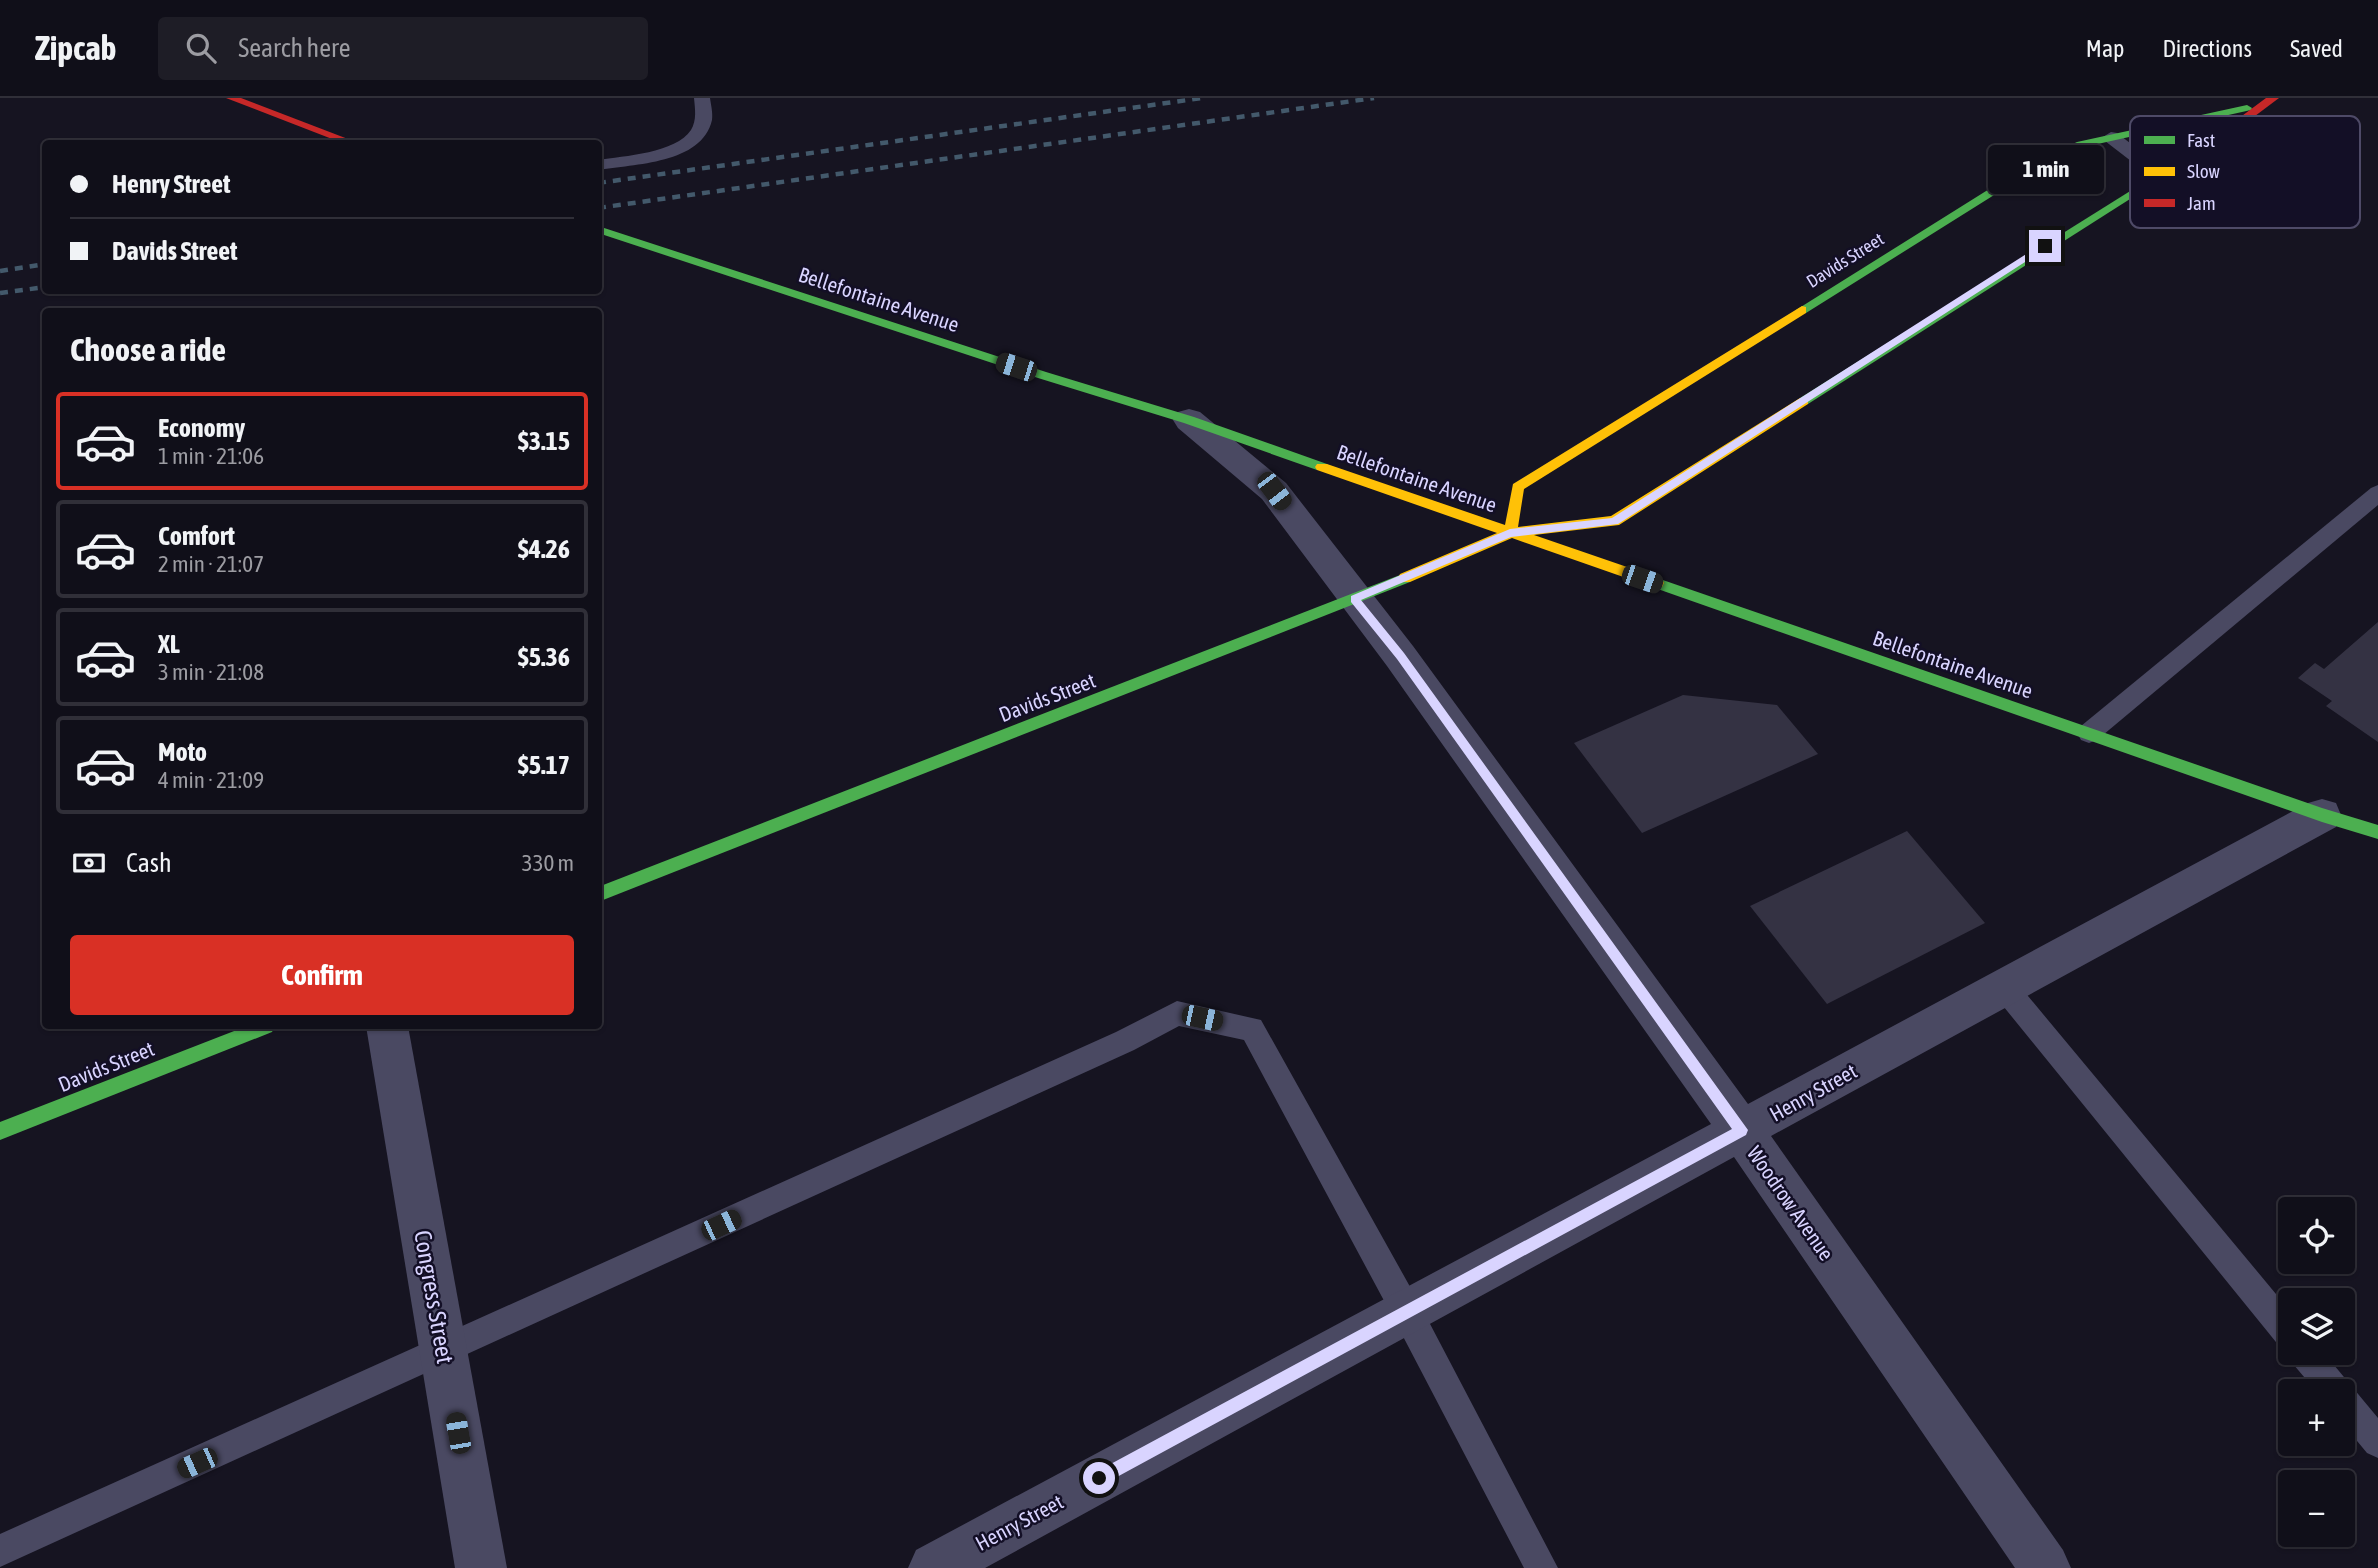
<!DOCTYPE html>
<html lang="en">
<head>
<meta charset="utf-8">
<style>
  body { margin:0; font-family:"Asap Condensed",sans-serif; background:#1e1d26; color:#f1f3f6; height:100vh; display:flex; flex-direction:column; font-size:26px; white-space:nowrap }
  * { box-sizing:border-box; margin:0 }
  p { font-size:23px; color:#9c9ca2 }
  .icon { flex:none; width:38px; height:38px; fill:none; stroke:currentColor; stroke-width:2; stroke-linecap:round; stroke-linejoin:round }
  .map { position:relative; flex:1; overflow:hidden }
  .details { position:absolute; left:42px; top:210px; width:560px; height:721px; display:flex; flex-direction:column; background:#100f19; border-radius:7px; box-shadow:0 2px 5px #0004,0 0 0 2px #302f38 }
  .details>* { flex:none }
  .guide { position:absolute; left:42px; top:42px; width:560px; height:154px; border-radius:7px; box-shadow:0 2px 5px #0004,0 0 0 2px #302f38; display:grid; align-content:center; height:154px; padding:0 28px; background:#100f19 }
  .fabs { position:absolute; left:2278px; top:1099px; display:grid; gap:14px }
  .fabs a { display:grid; place-items:center; width:77px; height:77px; border-radius:7px; background:#100f19; box-shadow:0 2px 5px #0004,0 0 0 2px #302f38; font-size:35px }
  .end { position:absolute; width:32px; height:32px; margin:-16px; border:9px solid #d9d4ff; background:#111; box-shadow:0 0 0 4px #111 }
  .from { border-radius:50% }
  .bubble { position:absolute; height:49px; border-radius:7px; background:#100f19; box-shadow:0 2px 5px #0004,0 0 0 2px #302f38; font-size:23px; font-weight:700; line-height:49px; text-align:center }
  .car { position:absolute; width:21px; height:42px; margin:-21px -10px; border-radius:9px; box-shadow:0 0 5px 2px #0007; background:linear-gradient(#222 24%,#8ab4d8 0 40%,#222 0 76%,#8ab4d8 0 86%,#222 0) }
  .guide b { display:flex; align-items:center; gap:24px; height:66px; font-size:26px }
  .guide b+b { border-top:2px solid #302f38 }
  .guide i { width:18px; height:18px; background:#f1f3f6 }
  ul { padding:0; list-style:none }
  li { display:flex; align-items:center; gap:21px; height:98px; margin:0 14px 10px; padding:0 14px; border:4px solid #302f38; border-radius:7px }
  li div { flex:1 }
  li b { display:block; font-size:26px }
  li em { font-style:normal; font-weight:700 }
  li.selected { border-color:#d93025 }
  li>.icon { width:63px; height:63px; stroke-width:1.5 }
  h2 { padding:0 28px; font-size:32px; line-height:84px }
  .pay { display:flex; align-items:center; gap:18px; height:77px; padding:0 28px; font-size:26px }
  .pay p { margin-inline-start:auto }
  .action { display:flex; gap:14px; margin-top:auto; padding:14px 28px }
  .action a { flex:1; height:80px; border-radius:7px; background:#d93025; color:#fff; font-size:28px; font-weight:700; line-height:80px; text-align:center }
  header { display:flex; align-items:center; gap:42px; box-sizing:border-box; height:98px; padding:0 35px; background:#100f19; border-bottom:2px solid #302f38 }
  header strong { font-size:33px }
  nav { display:flex; gap:38px; margin-inline-start:auto; font-size:24px }
  .search { width:490px; height:63px; background:#1e1d26; display:flex; align-items:center; gap:18px; box-sizing:border-box; padding:0 24px; border-radius:7px; color:#9c9ca2; font-size:26px }
  .map>svg:first-child { display:block }
  .building { fill:#343243 }
  .lines { fill:none; stroke-linecap:round; stroke-linejoin:round }
  .lane { fill:#4a4962; fill-rule:evenodd }
  .street { fill:#4a4962; fill-rule:evenodd }
  .fast { fill:#4caf50; fill-rule:evenodd }
  .slow { fill:#ffc107; fill-rule:evenodd }
  .jam { fill:#c62828; fill-rule:evenodd }
  .rail { stroke:#43596b; stroke-width:4.5; stroke-dasharray:8 7; stroke-linecap:butt }
  .route { fill:#d9d4ff }
  .labels { text-anchor:middle; dominant-baseline:central; stroke-width:5; stroke-linejoin:round; paint-order:stroke }
  .far-street-label { font-size:18px; fill:#d9d4ff; stroke:#130f26 }
  .street-label { font-size:21px; fill:#d9d4ff; stroke:#130f26 }
  .near-street-label { font-size:24px; fill:#d9d4ff; stroke:#130f26 }
  .key { fill:#130f26; stroke:#4e4a67; stroke-width:2 }
  .key-label { font-size:19px; fill:#d9d4ff }
</style>
</head>
<body>
<header>
<strong>Zipcab</strong>
<div class="search"><svg class="icon" aria-label="search" viewBox="0 0 24 24"><circle cx="10" cy="10" r="6"/><path d="M15 15l6 6"/></svg>Search here</div>
<nav><a>Map</a><a>Directions</a><a>Saved</a></nav>
</header>
<div class="map">
<svg width="2378" height="1470" viewBox="0 0 2378 1470">
  <rect width="100%" height="100%" fill="#161421"/>
  <g class="building">
    <path d="M2378 524V644L2326 608 2332 603 2298 580 2315 565 2324 571Z"/>
    <path d="M1683 597 1777 607 1818 656 1642 735 1574 645Z"/>
    <path d="M1907 733 1985 825 1827 906 1750 808Z"/>
  </g>
  <g class="lines">
    <g class="lane">
      <path d="M694 0H710C711 7 713 15 712 22 702 66 634 66 598 72V62C624 58 676 55 691 32 697 22 695 11 694 0Z"/>
      <path d="M2111 34 2117 35 2165 72 2168 76 2165 80H2153L2105 43 2103 39Z"/>
      <path d="M2378 387V407L2097 642 2089 645 2081 642 2077 635 2081 628 2371 390Z"/>
      <path d="M2004 877 2013 880 2291 1214V1255H2324L2378 1320V1360L2367 1355 2343 1326V1293H2316L2293 1266 2290 1253 2280 1249 1995 898 1991 889 1995 880Z"/>
      <path d="M1177 903 1261 922 1418 1203 1558 1470H1524L1396 1225 1244 942 1179 928 1134 952 0 1469V1436L1116 934Z"/>
    </g>
    <g class="street">
      <path d="M1189 311 1200 314 1286 385 1413 548 1748 1006 2308 705 2322 701 2336 705 2341 717 2336 729 1771 1038 2063 1452 2071 1470H2015L1734 1059 985 1470H908L916 1452 1711 1026 1387 568 1262 401 1178 330 1173 322 1178 314Z"/>
      <path d="M366 928H408L507 1470H455Z"/>
    </g>
    <g class="fast">
      <path d="M2247 7 2252 10 2251 12 2084 49 2034 72 1806 215H1798L1796 212 2026 68 2077 44Z"/>
      <path d="M2159 75 2163 76V80L1808 306H1800V300Z"/>
      <path d="M598 128 1046 274 1194 319 1327 366 1329 369 1327 372H1317L1184 325 1038 280 598 135Z"/>
      <path d="M1405 475 1412 480 1410 484 598 804V789Z"/>
      <path d="M1657 480 2322 710 2378 727V741L2322 724 1652 489 1650 485 1652 481Z"/>
      <path d="M247 928H275L272 934 0 1042V1024Z"/>
    </g>
    <path class="slow" d="M1802 208 1806 209V215L1524 391 1518 429 1611 418 1800 300H1808V306L1619 427 1534 437 1662 481 1664 485 1662 489H1652L1512 440 1410 484H1400L1398 480 1400 476 1497 435 1317 372 1315 369 1317 366H1327L1505 427 1513 386Z"/>
    <g class="jam">
      <path d="M226 0H241L361 46H345Z"/>
      <path d="M2266 0H2279L2223 42 2163 80H2155V76L2215 38Z"/>
    </g>
    <g class="rail">
      <path d="M598 85 1202 0"/>
      <path d="M598 110 1374 0"/>
      <path d="M0 173 46 166"/>
      <path d="M0 195 46 189"/>
    </g>
  </g>
  <path class="route" d="M2042 146 2050 148 1618 426 1511 439 1361 502 1404 555 1748 1032 1746 1037 1104 1386 1099 1388 1094 1386 1092 1380 1094 1375 1732 1031 1397 561 1351 504V498L1510 431 1612 420Z"/>
  <g class="labels">
    <g class="far-street-label">
      <text transform="translate(1845 162) rotate(-32)">Davids Street</text>
    </g>
    <g class="street-label">
      <text transform="translate(879 201) rotate(18)">Bellefontaine Avenue</text>
      <text transform="translate(1417 380) rotate(19)">Bellefontaine Avenue</text>
      <text transform="translate(1953 566) rotate(19)">Bellefontaine Avenue</text>
      <text transform="translate(1047 599) rotate(-21)">Davids Street</text>
      <text transform="translate(106 968) rotate(-22)">Davids Street</text>
      <text transform="translate(1813 994) rotate(-29)">Henry Street</text>
      <text transform="translate(1791 1105) rotate(55)">Woodrow Avenue</text>
      <text transform="translate(1019 1424) rotate(-28)">Henry Street</text>
    </g>
    <g class="near-street-label">
      <text transform="translate(434 1199) rotate(80)">Congress Street</text>
    </g>
  </g>
  <rect x="2130" y="18" width="230" height="112" rx="10" class="key"/>
  <rect x="2144" y="38" width="31" height="8" fill="#4caf50"/>
  <rect x="2144" y="69" width="31" height="9" fill="#ffc107"/>
  <rect x="2144" y="101" width="31" height="8" fill="#c62828"/>
  <g class="key-label">
    <text x="2187" y="49">Fast</text>
    <text x="2187" y="80">Slow</text>
    <text x="2187" y="112">Jam</text>
  </g>
</svg>
<div class="fabs">
<a><svg class="icon" aria-label="locate" viewBox="0 0 24 24"><circle cx="12" cy="12" r="6"/><path d="M12 2v4M12 18v4M2 12h4M18 12h4"/></svg></a>
<a><svg class="icon" aria-label="layers" viewBox="0 0 24 24"><path d="M12 4l9 5-9 5-9-5zM3 14l9 5 9-5"/></svg></a>
<a>+</a>
<a>−</a>
</div>
<i class="end from" style="left:1099px;top:1380px"></i>
<i class="end" style="left:2045px;top:148px"></i>
<div class="bubble" style="left:1988px;top:47px;width:116px">1 min</div>
<i class="car" style="left:1016px;top:269px;rotate:288deg"></i>
<i class="car" style="left:1274px;top:393px;rotate:143deg"></i>
<i class="car" style="left:1642px;top:481px;rotate:109deg"></i>
<i class="car" style="left:1202px;top:920px;rotate:102deg"></i>
<i class="car" style="left:721px;top:1127px;rotate:65deg"></i>
<i class="car" style="left:458px;top:1335px;rotate:350deg"></i>
<i class="car" style="left:197px;top:1365px;rotate:246deg"></i>
<div class="guide">
<b><i class="from"></i>Henry Street</b>
<b><i></i>Davids Street</b>
</div>
<section class="details">
<h2>Choose a ride</h2>
<ul>
<li class="selected"><svg class="icon" aria-label="car" viewBox="0 0 24 24"><path d="M5 17H2v-5l4-1 3-4h7l3 4 3 1v5h-3M9 17h6M6 11h13"/><circle cx="7" cy="17" r="2"/><circle cx="17" cy="17" r="2"/></svg><div><b>Economy</b><p>1 min · 21:06</p></div><em>$3.15</em></li>
<li><svg class="icon" aria-label="car" viewBox="0 0 24 24"><path d="M5 17H2v-5l4-1 3-4h7l3 4 3 1v5h-3M9 17h6M6 11h13"/><circle cx="7" cy="17" r="2"/><circle cx="17" cy="17" r="2"/></svg><div><b>Comfort</b><p>2 min · 21:07</p></div><em>$4.26</em></li>
<li><svg class="icon" aria-label="car" viewBox="0 0 24 24"><path d="M5 17H2v-5l4-1 3-4h7l3 4 3 1v5h-3M9 17h6M6 11h13"/><circle cx="7" cy="17" r="2"/><circle cx="17" cy="17" r="2"/></svg><div><b>XL</b><p>3 min · 21:08</p></div><em>$5.36</em></li>
<li><svg class="icon" aria-label="car" viewBox="0 0 24 24"><path d="M5 17H2v-5l4-1 3-4h7l3 4 3 1v5h-3M9 17h6M6 11h13"/><circle cx="7" cy="17" r="2"/><circle cx="17" cy="17" r="2"/></svg><div><b>Moto</b><p>4 min · 21:09</p></div><em>$5.17</em></li>
</ul>
<div class="pay"><svg class="icon" aria-label="cash" viewBox="0 0 24 24"><path d="M3 7h18v10H3z"/><circle cx="12" cy="12" r="2"/></svg>Cash<p>330 m</p></div>
<div class="action"><a>Confirm</a></div>
</section>
</div>
</body>
</html>
